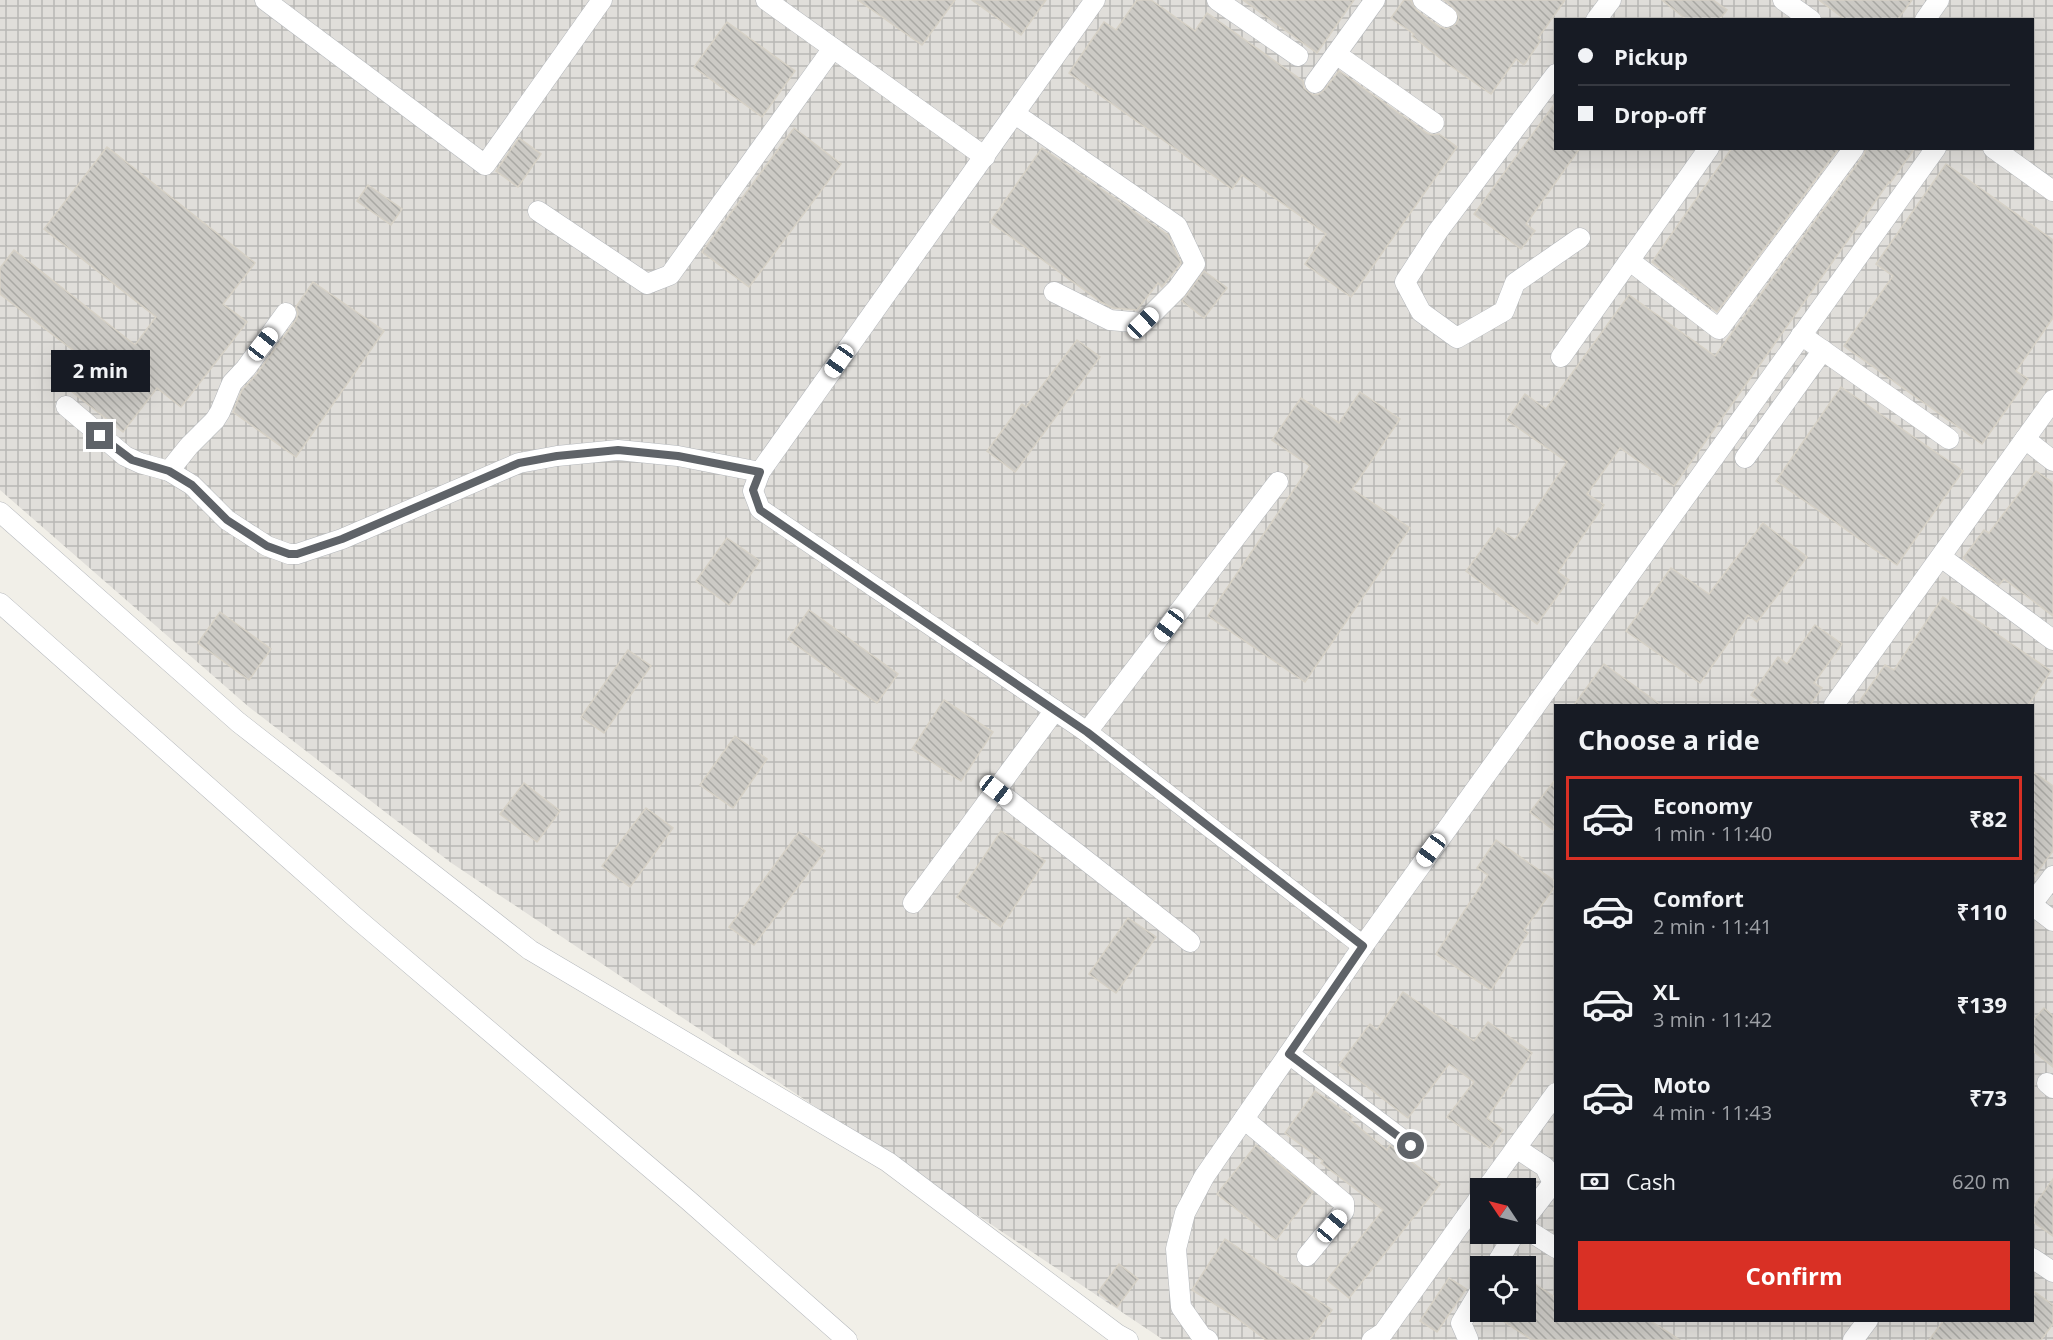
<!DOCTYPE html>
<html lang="en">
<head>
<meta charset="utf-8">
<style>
  body { margin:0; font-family:"Open Sans",sans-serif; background:#20242c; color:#f1f3f6; height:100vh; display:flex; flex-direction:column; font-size:22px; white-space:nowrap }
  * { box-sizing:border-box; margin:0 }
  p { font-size:20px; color:#9ea1a6 }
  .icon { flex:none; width:33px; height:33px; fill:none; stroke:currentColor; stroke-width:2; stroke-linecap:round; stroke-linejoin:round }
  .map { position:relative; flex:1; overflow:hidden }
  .sheet { position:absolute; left:1554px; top:704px; width:480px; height:618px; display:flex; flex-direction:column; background:#171b24; border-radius:0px; box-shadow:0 6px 24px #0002 }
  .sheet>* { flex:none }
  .hud { position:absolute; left:1554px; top:18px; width:480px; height:132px; border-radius:0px; box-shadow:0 6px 24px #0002; display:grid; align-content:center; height:132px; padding:0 24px; background:#171b24 }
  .needle { width:39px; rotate:305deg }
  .controls { position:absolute; left:1470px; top:1178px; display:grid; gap:12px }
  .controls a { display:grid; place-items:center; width:66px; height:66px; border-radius:0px; background:#171b24; box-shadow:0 6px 24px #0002; font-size:30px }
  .end { position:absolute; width:27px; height:27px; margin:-14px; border:8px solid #5f6368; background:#fff; box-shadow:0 0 0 3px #fff }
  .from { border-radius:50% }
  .bubble { position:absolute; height:42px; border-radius:0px; background:#171b24; box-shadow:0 6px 24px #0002; font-size:20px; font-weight:700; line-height:42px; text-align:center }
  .car { position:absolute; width:18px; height:36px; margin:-18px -9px; border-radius:8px; box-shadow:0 0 4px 2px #0007; background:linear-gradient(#fff 24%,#345 0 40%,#fff 0 76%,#345 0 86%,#fff 0) }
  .hud b { display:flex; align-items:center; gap:21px; height:57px; font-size:22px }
  .hud b+b { border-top:2px solid #363941 }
  .hud i { width:15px; height:15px; background:#f1f3f6 }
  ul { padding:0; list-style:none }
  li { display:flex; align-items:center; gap:18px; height:84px; margin:0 12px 9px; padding:0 12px; border:3px solid transparent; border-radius:0px }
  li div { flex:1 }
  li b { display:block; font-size:22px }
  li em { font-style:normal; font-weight:700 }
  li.current { border-color:#d93025 }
  li>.icon { width:54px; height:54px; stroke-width:1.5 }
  h2 { padding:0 24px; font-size:27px; line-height:72px }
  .pay { display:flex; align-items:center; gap:15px; height:66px; padding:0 24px; font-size:22px }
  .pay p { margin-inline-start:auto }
  .cta { display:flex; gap:12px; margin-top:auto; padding:12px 24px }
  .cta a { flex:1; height:69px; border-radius:0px; background:#d93025; color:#fff; font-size:24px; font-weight:700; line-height:69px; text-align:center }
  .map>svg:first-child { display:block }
  .industrial { fill:url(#industrial-grid); fill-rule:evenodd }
  .building { fill:url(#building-back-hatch); stroke:#d6d1c6; stroke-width:1.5 }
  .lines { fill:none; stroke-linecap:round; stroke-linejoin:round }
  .minor-casing { stroke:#b5b8bc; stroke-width:21 }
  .minor { stroke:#fff; stroke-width:20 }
  .route { stroke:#5f6368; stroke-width:8 }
</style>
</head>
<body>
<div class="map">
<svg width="2053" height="1340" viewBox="0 0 2053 1340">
  <defs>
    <pattern id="industrial-grid" width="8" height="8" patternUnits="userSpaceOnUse" patternTransform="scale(1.5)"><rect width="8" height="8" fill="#e0deda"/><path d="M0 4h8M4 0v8" fill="none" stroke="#b9b8b5"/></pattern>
    <pattern id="building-back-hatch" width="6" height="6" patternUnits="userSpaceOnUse" patternTransform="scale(1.5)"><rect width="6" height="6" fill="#cccac5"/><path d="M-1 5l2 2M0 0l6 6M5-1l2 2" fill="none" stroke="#a9a8a4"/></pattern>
  </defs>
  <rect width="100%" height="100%" fill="#f1efe8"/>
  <path class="industrial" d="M0 0H2053V1340L1162 1339 450 862 249 707 0 490ZM1556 20H2032V148H1556ZM1556 705H2032V1320H1556ZM1480 1188H1526V1233H1480ZM1480 1266H1526V1311H1480Z"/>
  <g class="building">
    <path d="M858 0H955L922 45Z"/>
    <path d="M972 0H1046L1021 35Z"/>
    <path d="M1137 0H1151L1195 31 1207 13 1303 81 1304 88 1313 95 1319 94 1324 90 1339 71 1427 133 1432 135 1439 134 1457 147 1351 297 1305 264 1326 234 1242 175 1232 189 1069 73 1104 22 1116 30Z"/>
    <path d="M1243 0H1354L1317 53Z"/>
    <path d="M1404 0H1411L1416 10 1440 27 1446 29 1456 24 1459 18 1454 8 1444 0H1565L1538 38 1541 40 1524 65 1516 59 1491 94 1445 62 1412 36 1414 34 1391 18Z"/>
    <path d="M1662 0H1713L1727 10 1719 20H1687Z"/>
    <path d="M1819 0H1912L1898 19 1894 20H1846Z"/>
    <path d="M727 22 795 71 762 117 694 67Z"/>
    <path d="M1556 102V148H1580L1526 224 1535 231 1521 249 1474 214Z"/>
    <path d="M794 128 841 164 749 287 702 252Z"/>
    <path d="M519 138 541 154 518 187 496 171Z"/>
    <path d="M107 147 255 263 223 304 247 322 181 407 157 388 123 432 62 384 83 358 0 294V268L14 250 135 345 156 317 44 229Z"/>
    <path d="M1042 148 1168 235 1181 263 1162 287 1158 283 1137 310 1113 308 1101 302 990 222Z"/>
    <path d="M1732 148H1839L1717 312 1652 262Z"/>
    <path d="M1866 148H1915L1890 183 1889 182 1674 486 1620 448 1587 494 1604 505 1558 572 1569 580 1537 624 1466 571 1498 528 1515 540 1567 462 1507 420 1525 394 1546 409 1629 295 1715 356 1864 155Z"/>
    <path d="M1946 164 2053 240V318L2016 371 2028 379 1982 444 1844 346 1893 276 1876 264Z"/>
    <path d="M368 185 402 209 391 225 357 201Z"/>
    <path d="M1204 271 1227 288 1204 318 1182 301Z"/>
    <path d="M313 282 384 331 296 457 233 412 242 390 256 375 296 320 298 314 296 307Z"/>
    <path d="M1077 340 1100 357 1015 472 987 451 1022 404 1026 407Z"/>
    <path d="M1841 387 1963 471 1897 565 1776 481Z"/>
    <path d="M1360 392 1400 419 1352 489 1410 528 1305 682 1208 616 1310 466 1272 440 1301 398 1339 423Z"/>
    <path d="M2036 471 2053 483V616L2004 579 1999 585 1963 558 1984 530 1989 533Z"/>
    <path d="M1763 523 1807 557 1757 622 1748 615 1700 683 1626 631 1671 568 1709 594Z"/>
    <path d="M727 538 760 561 729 605 696 581Z"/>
    <path d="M1943 597 2051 671 2028 705H1857L1885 665 1894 670Z"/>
    <path d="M809 610 898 674 877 703 788 639Z"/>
    <path d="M220 612 271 649 249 680 198 643Z"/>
    <path d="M1815 625 1842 644 1814 683 1822 688 1810 705H1766L1751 695 1778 657 1787 664Z"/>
    <path d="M628 650 651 666 604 733 581 717Z"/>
    <path d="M1604 664 1661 705H1574Z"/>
    <path d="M944 700 993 732 961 781 912 749Z"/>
    <path d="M735 736 767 759 733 808 700 785Z"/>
    <path d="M2032 771 2053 786V851L2032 879Z"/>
    <path d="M1556 779V832L1530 812Z"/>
    <path d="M524 783 560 811 537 842 500 814Z"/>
    <path d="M646 808 673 828 630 887 602 866Z"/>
    <path d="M1001 831 1045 861 1001 927 957 897Z"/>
    <path d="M799 832 825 851 754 945 729 927Z"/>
    <path d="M1496 840 1556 882V885L1524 930 1528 933 1491 990 1436 954 1488 875 1477 868Z"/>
    <path d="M1128 918 1156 937 1116 993 1089 974Z"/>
    <path d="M1403 992 1474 1041 1488 1022 1532 1053 1487 1118 1503 1130 1490 1148 1447 1117 1474 1082 1449 1064 1408 1118 1339 1065 1370 1024 1377 1030Z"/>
    <path d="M2044 1008 2053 1016V1067L2032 1050V1022Z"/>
    <path d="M1315 1091 1352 1117 1350 1120 1387 1150 1390 1145 1440 1184 1349 1298 1327 1280 1383 1210 1321 1163 1323 1161 1285 1133Z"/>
    <path d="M1256 1145 1313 1192 1276 1240 1217 1194Z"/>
    <path d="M2053 1179V1236L2032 1221V1209Z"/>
    <path d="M1225 1239 1332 1310 1309 1340H1266L1234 1316 1192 1290Z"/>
    <path d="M1119 1264 1138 1279 1117 1307 1098 1292Z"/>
    <path d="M1449 1278 1466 1289 1437 1332 1420 1321Z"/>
    <path d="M1526 1278 1556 1298V1320H1649L1680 1340H1532L1488 1311H1526Z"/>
    <path d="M2032 1290 2053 1305V1324L2041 1340H1929L1944 1320H2032Z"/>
  </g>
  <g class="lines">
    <defs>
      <g id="minor">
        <path d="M265 0 485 165 602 0"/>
        <path d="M766 0 985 157"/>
        <path d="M1095 0 760 472 753 491 760 509 1087 732 1363 946"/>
        <path d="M1217 0 1298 56"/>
        <path d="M1423 0 1447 17"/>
        <path d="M1783 0 1811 20"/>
        <path d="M1596 20 1611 0"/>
        <path d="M1925 20 1939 0"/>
        <path d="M1336 54 1434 123"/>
        <path d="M1556 74 1438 231 1405 282 1421 312 1457 338 1504 311 1515 283 1580 238"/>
        <path d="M1315 83 1375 0"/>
        <path d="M1015 114 1177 226 1195 264 1177 289 1143 323 1110 320 1054 292"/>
        <path d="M1993 148 2053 191"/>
        <path d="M538 211 647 284 670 275 833 48"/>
        <path d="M1630 261 1719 329 1854 148"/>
        <path d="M1801 335 1949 439"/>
        <path d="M1561 357 1709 148"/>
        <path d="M66 406 125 456 140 463 169 471 192 485 227 520 267 546 289 554H297L342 539 519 463 557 456 618 450 678 456 760 472"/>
        <path d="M2025 439 2053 461"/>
        <path d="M1745 458 1823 350"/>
        <path d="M169 471 189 446 215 420 220 412 232 383 246 368 286 313"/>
        <path d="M0 512 238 722 530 950 888 1162 1117 1334 1128 1340"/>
        <path d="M1941 557 2053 640"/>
        <path d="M0 603 355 917 688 1200 847 1340"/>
        <path d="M1834 705 2053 400"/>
        <path d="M1087 732 1278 482"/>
        <path d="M996 790 1190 942"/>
        <path d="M913 903 1055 710"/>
        <path d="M2032 904 2053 876"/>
        <path d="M2032 905 2053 921"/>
        <path d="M1289 1054 1411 1146"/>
        <path d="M2047 1083 2053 1088"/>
        <path d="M1244 1119 1344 1203V1211L1307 1256"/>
        <path d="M1516 1148 1545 1167 1553 1183 1526 1218"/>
        <path d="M1487 1188 1556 1093"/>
        <path d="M1526 1229 1556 1248"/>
        <path d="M2032 1258 2053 1272"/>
        <path d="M1495 1266 1515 1233"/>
        <path d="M1468 1339 1461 1323 1480 1291"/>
        <path d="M1208 1340 1202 1337 1181 1307 1176 1249 1185 1213 1204 1177 1363 946 1936 148"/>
        <path d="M1372 1340 1383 1333 1480 1197"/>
        <path d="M1853 1340 1868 1320"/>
      </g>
    </defs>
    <use href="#minor" class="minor-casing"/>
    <use href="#minor" class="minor"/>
  </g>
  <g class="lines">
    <path class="route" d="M100 436 132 460 169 471 192 485 227 520 267 546 289 554H297L342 539 519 463 557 456 618 450 678 456 760 472 753 490 760 510 1087 732 1363 946 1289 1054 1411 1146"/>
  </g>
</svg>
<div class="controls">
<a><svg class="needle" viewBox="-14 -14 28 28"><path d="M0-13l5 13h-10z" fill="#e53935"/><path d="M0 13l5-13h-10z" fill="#9ea1a6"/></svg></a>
<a><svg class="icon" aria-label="locate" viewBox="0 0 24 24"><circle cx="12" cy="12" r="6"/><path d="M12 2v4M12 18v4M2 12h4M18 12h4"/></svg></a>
</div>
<i class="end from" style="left:1411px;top:1146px"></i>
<i class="end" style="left:100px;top:436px"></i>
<div class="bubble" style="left:51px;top:350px;width:99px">2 min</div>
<i class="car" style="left:1143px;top:323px;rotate:46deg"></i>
<i class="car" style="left:263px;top:344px;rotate:38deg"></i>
<i class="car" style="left:839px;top:361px;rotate:215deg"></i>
<i class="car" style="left:1169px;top:625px;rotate:217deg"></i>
<i class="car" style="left:996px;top:790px;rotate:128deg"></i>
<i class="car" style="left:1431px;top:850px;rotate:216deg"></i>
<i class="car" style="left:1332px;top:1226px;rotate:40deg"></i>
<div class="hud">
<b><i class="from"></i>Pickup</b>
<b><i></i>Drop-off</b>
</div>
<section class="sheet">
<h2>Choose a ride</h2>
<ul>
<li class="current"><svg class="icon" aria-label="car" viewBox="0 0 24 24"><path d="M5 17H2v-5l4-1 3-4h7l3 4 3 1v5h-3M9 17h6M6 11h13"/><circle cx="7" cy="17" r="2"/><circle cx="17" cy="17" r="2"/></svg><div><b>Economy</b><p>1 min · 11:40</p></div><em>₹82</em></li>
<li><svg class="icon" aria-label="car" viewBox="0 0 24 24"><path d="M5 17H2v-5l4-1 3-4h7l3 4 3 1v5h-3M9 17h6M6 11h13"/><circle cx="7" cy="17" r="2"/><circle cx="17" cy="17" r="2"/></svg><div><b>Comfort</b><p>2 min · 11:41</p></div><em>₹110</em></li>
<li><svg class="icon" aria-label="car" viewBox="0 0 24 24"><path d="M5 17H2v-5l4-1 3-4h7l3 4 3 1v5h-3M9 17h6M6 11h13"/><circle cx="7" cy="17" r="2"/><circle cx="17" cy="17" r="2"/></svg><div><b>XL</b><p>3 min · 11:42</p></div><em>₹139</em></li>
<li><svg class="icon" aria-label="car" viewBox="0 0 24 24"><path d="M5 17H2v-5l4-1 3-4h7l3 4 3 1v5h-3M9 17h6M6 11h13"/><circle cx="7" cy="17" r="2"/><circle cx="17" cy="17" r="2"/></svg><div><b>Moto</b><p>4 min · 11:43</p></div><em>₹73</em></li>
</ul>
<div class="pay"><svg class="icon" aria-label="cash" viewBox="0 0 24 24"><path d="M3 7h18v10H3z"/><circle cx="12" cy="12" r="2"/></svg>Cash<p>620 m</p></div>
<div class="cta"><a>Confirm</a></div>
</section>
</div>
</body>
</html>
